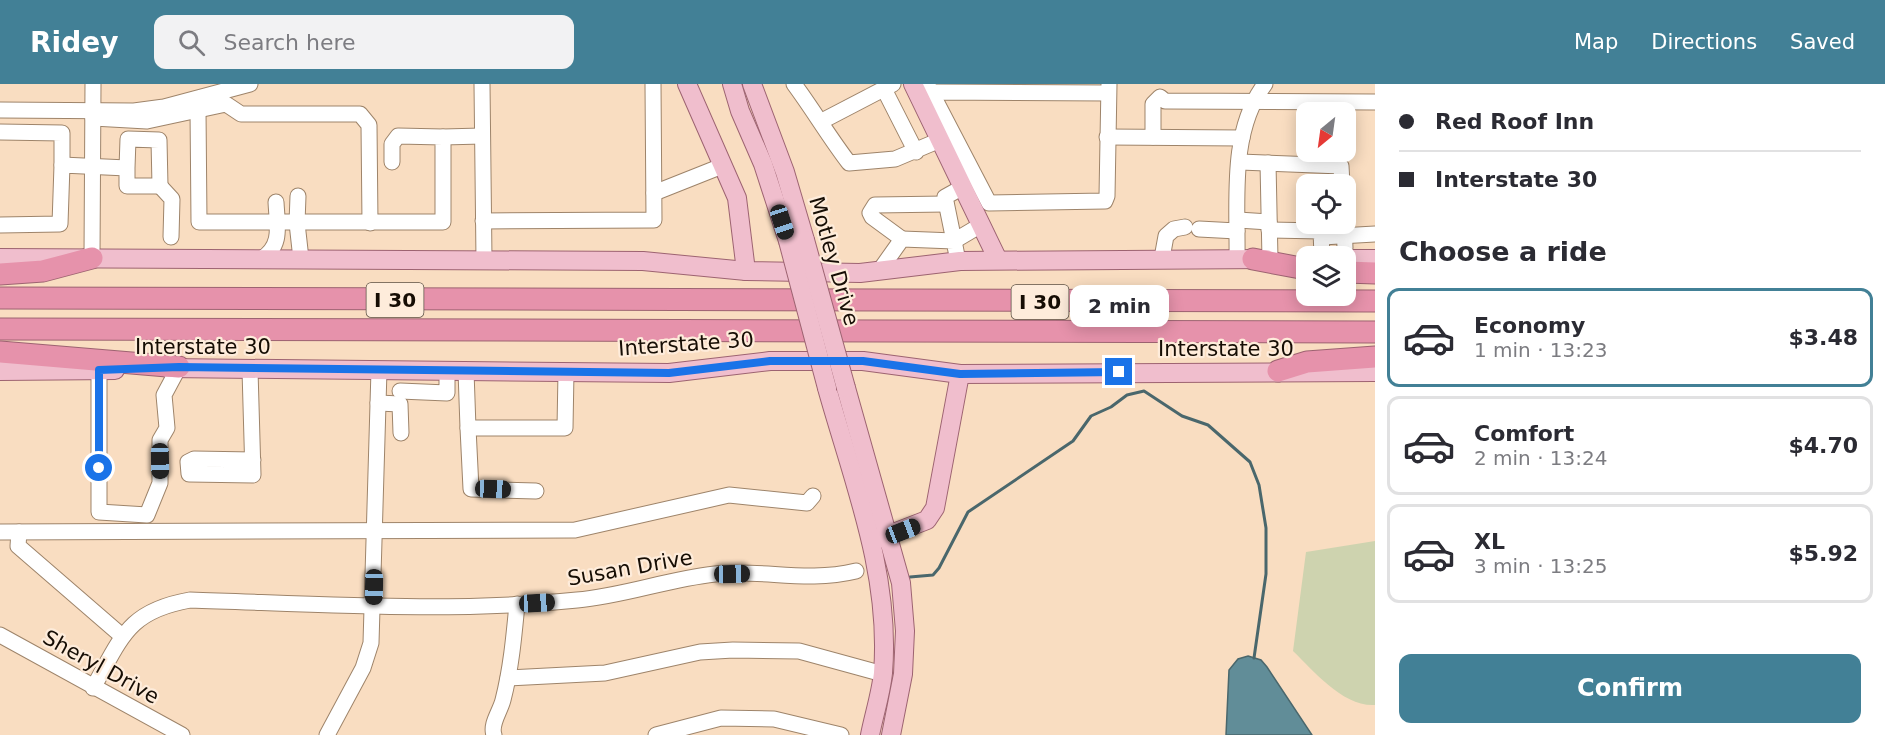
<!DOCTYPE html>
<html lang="en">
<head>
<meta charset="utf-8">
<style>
  body { margin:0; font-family:"DejaVu Sans",sans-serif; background:#f2f2f3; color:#2b2b33; height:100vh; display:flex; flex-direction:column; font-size:22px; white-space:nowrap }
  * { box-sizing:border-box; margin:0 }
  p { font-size:20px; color:#7c7c81 }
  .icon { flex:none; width:33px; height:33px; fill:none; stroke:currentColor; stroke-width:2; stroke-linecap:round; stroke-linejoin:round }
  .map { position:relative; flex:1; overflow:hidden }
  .details { display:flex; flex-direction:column; background:#fff; width:510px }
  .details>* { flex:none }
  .hud { display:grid; align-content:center; height:132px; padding:0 24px; background:#fff }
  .needle { width:39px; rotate:209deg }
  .buttons { position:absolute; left:1296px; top:18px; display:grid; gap:12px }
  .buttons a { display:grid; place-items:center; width:60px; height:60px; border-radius:12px; background:#fff; box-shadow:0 3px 15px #0003; font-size:30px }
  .end { position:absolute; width:27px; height:27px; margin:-14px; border:8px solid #1a73e8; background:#fff; box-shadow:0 0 0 3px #fff }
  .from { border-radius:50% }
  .bubble { position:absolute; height:42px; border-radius:12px; background:#fff; box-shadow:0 3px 15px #0003; font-size:20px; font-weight:800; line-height:42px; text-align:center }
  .car { position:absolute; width:18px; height:36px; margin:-18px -9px; border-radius:8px; box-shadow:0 0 4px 2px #0007; background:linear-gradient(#222 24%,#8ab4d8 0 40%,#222 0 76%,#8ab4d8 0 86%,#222 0) }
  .hud b { display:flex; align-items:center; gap:21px; height:57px; font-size:22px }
  .hud b+b { border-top:2px solid #e1e1e2 }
  .hud i { width:15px; height:15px; background:#2b2b33 }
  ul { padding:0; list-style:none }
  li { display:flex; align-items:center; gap:18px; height:99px; margin:0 12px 9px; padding:0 12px; border:3px solid #e1e1e2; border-radius:12px }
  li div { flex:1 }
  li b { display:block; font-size:22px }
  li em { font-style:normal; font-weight:800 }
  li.selected { border-color:#428096 }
  li>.icon { width:54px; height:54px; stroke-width:1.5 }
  h2 { padding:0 24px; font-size:27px; line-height:72px }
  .action { display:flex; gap:12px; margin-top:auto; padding:12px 24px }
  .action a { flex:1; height:69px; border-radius:12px; background:#428096; color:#fff; font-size:24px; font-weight:800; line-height:69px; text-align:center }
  header { display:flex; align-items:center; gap:36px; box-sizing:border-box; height:84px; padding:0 30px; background:#428096; color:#fff }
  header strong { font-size:28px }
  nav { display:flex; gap:33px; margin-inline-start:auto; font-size:21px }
  .search { width:420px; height:54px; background:#f2f2f3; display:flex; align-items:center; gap:15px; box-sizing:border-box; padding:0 21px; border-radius:12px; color:#7c7c81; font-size:22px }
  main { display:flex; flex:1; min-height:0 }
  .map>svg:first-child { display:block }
  .green { fill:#ced3af }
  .water { fill:#618d98; stroke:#4a676c; stroke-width:1.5 }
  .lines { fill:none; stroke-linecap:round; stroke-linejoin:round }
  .stream { stroke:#4a676c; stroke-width:3 }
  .minor-casing { stroke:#9e846a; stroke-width:17 }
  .major-casing { stroke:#9d6371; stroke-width:20 }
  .highway-casing { stroke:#9d6371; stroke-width:23 }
  .minor { stroke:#fff; stroke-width:15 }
  .major { stroke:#f0becd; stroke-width:18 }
  .highway { stroke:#e692ab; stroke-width:21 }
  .major-bridge-casing { stroke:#9d6371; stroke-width:20; stroke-linecap:butt }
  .major-bridge { stroke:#f0becd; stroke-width:18 }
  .route { stroke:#1a73e8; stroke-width:8 }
  .labels { text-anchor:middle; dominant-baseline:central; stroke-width:4.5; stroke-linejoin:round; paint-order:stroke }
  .shield { fill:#feecdb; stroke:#5c5044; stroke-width:1.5 }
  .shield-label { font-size:20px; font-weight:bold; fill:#160d04 }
  .street-label { font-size:21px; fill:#160d04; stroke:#feecdb }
</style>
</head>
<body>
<header>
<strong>Ridey</strong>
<div class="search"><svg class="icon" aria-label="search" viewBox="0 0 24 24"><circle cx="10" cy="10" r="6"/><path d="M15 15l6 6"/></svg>Search here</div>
<nav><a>Map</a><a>Directions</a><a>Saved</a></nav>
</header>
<main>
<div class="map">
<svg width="1375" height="651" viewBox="0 0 1375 651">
  <rect width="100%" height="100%" fill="#f9ddc1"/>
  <path class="green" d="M1375 457V621C1343 623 1314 587 1293 567L1306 468Z"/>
  <path class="water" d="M1248 572 1261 576 1267 583 1312 651H1226L1229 586 1238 575Z"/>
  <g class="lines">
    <path class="stream" d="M910 493 933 491 939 484 968 428 1073 357 1091 332 1111 323 1127 311 1144 307 1182 332 1208 341 1250 378 1259 401 1266 444V490L1254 574"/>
    <defs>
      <g id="minor">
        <path d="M482 0 484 176"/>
        <path d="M794 0C814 27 829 53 849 79L895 75 940 56"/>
        <path d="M927 0 989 119 1105 117 1107 112 1109 0"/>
        <path d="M884 5 916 68"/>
        <path d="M924 10 931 8 1108 9"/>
        <path d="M0 26 134 27 164 23 250 0"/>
        <path d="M198 26 199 138H443V53L398 52 392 60V78"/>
        <path d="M93 34 147 37 226 20 241 30H360L369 41 370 139"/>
        <path d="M822 37 893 0"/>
        <path d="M0 48 62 49V81"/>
        <path d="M443 53 482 52"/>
        <path d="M1107 53 1242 54"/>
        <path d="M1153 53V20L1160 13 1165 17 1375 18"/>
        <path d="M1240 78 1341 82 1342 100"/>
        <path d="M1268 79 1270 175"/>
        <path d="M160 102 172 115 171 153"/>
        <path d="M963 103 945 113 954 157 981 141"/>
        <path d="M654 109 722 82"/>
        <path d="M298 112 297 139 301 175"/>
        <path d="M1238 136 1269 138"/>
        <path d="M483 137 654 136 653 0"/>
        <path d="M1344 140 1345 164"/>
        <path d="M0 141 60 140 62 81 127 84 128 55 159 56 160 102H127V84"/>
        <path d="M1199 145 1237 147"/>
        <path d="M1269 146 1321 147 1322 172"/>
        <path d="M1322 153 1375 150"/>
        <path d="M902 155 872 133 870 129 875 121 946 120"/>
        <path d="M92 174 93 0"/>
        <path d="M1162 174 1166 152 1174 145 1185 143"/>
        <path d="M1237 174C1238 118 1229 48 1265 0"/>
        <path d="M261 175C283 162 277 141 276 118"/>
        <path d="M880 186 902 155 954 157 958 177"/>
        <path d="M99 286V428L147 431 160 399V356L167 344 164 311 179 283"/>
        <path d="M250 286 253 391 189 390 188 378 194 375 253 376"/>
        <path d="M466 287 468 344H565L566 288"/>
        <path d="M400 307 447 309V287"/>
        <path d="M378 319 400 320 401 349"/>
        <path d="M468 344 471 405 536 407"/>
        <path d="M0 448 575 446 729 411 807 419 813 412"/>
        <path d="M19 448 18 462 122 552"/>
        <path d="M0 551 182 651"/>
        <path d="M508 594 605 589 700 568 733 566 799 567 883 590"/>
        <path d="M93 604C122 553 128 527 190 516 319 520 449 529 577 516 624 512 668 495 715 490 764 485 806 499 856 487"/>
        <path d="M327 651 363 584 371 559 379 286"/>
        <path d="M494 651C490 640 500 628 503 616 511 585 514 552 517 520"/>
        <path d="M656 651 721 634 774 635 841 651"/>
      </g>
      <g id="major">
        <path d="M687 0 737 114 746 187"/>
        <path d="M732 0 740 27 763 80 788 157"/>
        <path d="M752 0 785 88 805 156"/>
        <path d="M913 0 998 176"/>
        <path d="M0 174 643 177 746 187 860 189 960 177 1266 175"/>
        <path d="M1346 175H1375"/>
        <path d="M167 284 669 289 770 277H863L960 290 1375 288"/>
        <path d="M0 287 115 286"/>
        <path d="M827 304C853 397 891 490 883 589 881 609 874 631 870 651"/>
        <path d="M846 304 901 499 905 547 903 590 891 651"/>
        <path d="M878 455 927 436 935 424 960 290"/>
      </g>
      <g id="highway">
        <path d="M1253 175 1306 185"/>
        <path d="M1346 188 1375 189"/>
        <path d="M0 190 43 187 92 174"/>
        <path d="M0 214 1375 217"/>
        <path d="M0 245 1375 248"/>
        <path d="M0 268 179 283"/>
        <path d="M1278 287 1307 278 1375 273"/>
      </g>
    </defs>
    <use href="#minor" class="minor-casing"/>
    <use href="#major" class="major-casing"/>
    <use href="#highway" class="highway-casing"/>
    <use href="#minor" class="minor"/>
    <use href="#major" class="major"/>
    <use href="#highway" class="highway"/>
    <defs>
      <g id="major-bridge">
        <path d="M805 156 846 304"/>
        <path d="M788 157 827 304"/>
      </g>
    </defs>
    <use href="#major-bridge" class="major-bridge-casing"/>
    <use href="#major-bridge" class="major-bridge"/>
  </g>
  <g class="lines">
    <path class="route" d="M99 384V286L179 283 669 289 770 277H863L960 290 1119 288"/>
  </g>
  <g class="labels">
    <g class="shield">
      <rect x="366.5" y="199" width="57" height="34" rx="4.5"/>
      <rect x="1011.5" y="201" width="57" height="34" rx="4.5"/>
    </g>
    <g class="shield-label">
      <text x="395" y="216">I 30</text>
      <text x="1040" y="218">I 30</text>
    </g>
    <g class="street-label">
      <text transform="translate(834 177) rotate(74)">Motley Drive</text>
      <text transform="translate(686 260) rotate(-4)">Interstate 30</text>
      <text x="203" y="263">Interstate 30</text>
      <text x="1226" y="265">Interstate 30</text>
      <text transform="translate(630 484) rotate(-10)">Susan Drive</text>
      <text transform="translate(101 583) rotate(29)">Sheryl Drive</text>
    </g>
  </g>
</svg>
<div class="buttons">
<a><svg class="needle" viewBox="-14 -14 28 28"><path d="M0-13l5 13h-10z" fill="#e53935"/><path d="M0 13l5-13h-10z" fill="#7c7c81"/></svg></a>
<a><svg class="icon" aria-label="locate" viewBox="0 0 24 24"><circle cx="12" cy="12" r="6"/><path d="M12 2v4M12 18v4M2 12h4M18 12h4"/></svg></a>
<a><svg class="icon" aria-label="layers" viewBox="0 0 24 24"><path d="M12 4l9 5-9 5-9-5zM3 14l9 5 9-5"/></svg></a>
</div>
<i class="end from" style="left:99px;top:384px"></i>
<i class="end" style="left:1119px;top:288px"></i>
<div class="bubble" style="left:1070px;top:201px;width:99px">2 min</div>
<i class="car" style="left:782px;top:138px;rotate:162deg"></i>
<i class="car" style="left:160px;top:377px;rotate:179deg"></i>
<i class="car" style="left:493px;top:405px;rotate:92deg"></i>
<i class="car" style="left:903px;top:447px;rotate:69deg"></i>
<i class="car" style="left:732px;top:490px;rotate:89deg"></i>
<i class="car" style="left:374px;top:503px;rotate:181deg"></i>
<i class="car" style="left:537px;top:519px;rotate:87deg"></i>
</div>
<section class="details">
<div class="hud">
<b><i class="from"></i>Red Roof Inn</b>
<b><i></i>Interstate 30</b>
</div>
<h2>Choose a ride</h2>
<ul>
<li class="selected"><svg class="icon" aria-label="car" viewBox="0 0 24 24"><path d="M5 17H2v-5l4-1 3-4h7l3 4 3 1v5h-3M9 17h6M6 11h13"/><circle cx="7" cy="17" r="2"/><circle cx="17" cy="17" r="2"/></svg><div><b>Economy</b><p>1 min · 13:23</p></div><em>$3.48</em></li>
<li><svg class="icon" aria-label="car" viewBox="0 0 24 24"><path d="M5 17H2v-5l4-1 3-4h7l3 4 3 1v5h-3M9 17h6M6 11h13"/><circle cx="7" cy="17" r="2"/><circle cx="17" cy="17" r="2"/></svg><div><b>Comfort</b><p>2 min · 13:24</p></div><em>$4.70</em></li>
<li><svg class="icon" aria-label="car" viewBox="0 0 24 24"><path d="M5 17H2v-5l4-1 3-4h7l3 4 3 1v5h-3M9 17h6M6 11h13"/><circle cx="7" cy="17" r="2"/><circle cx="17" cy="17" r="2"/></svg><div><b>XL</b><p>3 min · 13:25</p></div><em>$5.92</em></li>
</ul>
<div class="action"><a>Confirm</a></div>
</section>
</main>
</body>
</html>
